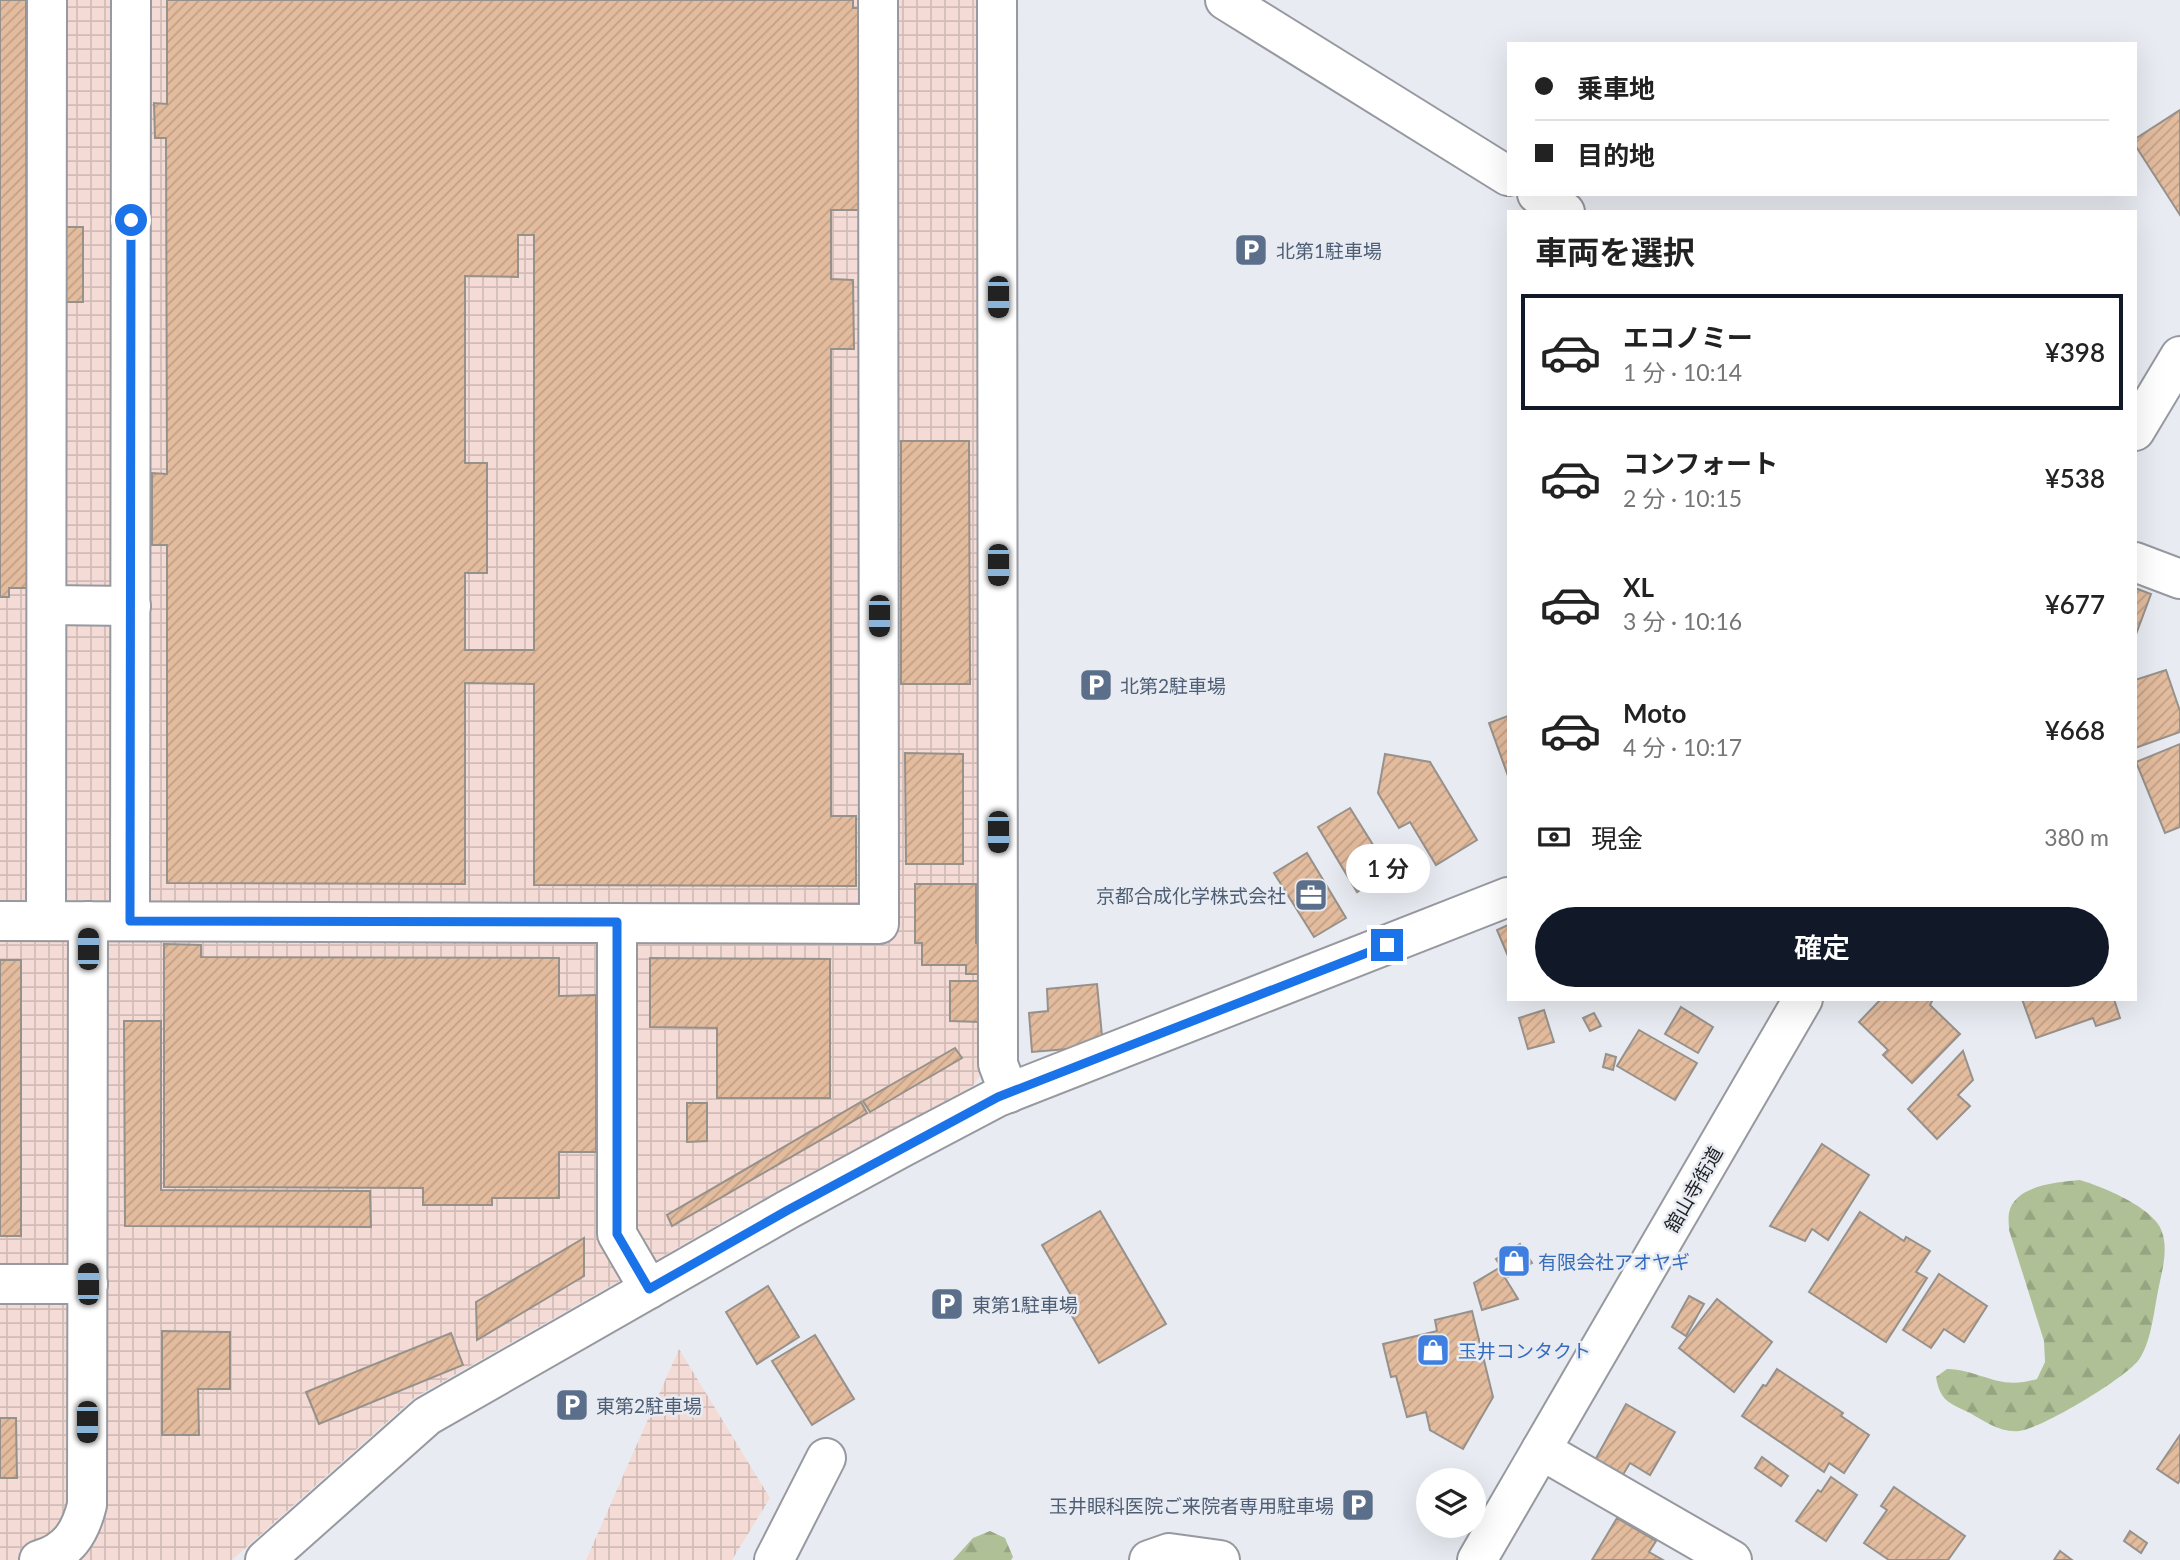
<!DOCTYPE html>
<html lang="ja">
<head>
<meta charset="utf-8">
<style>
  body { margin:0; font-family:Lato,"Noto Sans JP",sans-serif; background:#f6f6f6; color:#222; height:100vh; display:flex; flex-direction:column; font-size:26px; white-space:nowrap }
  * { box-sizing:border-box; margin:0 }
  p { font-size:23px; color:#767676 }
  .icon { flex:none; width:38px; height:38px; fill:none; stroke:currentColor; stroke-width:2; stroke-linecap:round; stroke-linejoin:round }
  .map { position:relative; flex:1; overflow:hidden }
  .details { position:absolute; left:1507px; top:210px; width:630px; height:791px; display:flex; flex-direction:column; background:#fff; border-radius:0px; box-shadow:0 7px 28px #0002 }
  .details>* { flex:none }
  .guide { position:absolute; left:1507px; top:42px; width:630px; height:154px; border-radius:0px; box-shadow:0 7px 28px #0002; display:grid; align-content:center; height:154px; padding:0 28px; background:#fff }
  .buttons { position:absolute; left:1416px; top:1468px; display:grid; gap:14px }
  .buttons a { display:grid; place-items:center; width:70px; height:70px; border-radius:50%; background:#fff; box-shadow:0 7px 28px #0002; font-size:35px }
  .end { position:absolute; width:32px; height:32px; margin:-16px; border:9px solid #1a73e8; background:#fff; box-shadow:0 0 0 4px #fff }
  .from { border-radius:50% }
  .bubble { position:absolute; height:49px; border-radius:24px; background:#fff; box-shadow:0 7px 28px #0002; font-size:23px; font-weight:600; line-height:49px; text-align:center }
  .car { position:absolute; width:21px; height:42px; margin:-21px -10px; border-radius:9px; box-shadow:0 0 5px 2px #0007; background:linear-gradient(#222 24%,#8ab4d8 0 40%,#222 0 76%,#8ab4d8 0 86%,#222 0) }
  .guide b { display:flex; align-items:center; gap:24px; height:66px; font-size:26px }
  .guide b+b { border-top:2px solid #e0e0e0 }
  .guide i { width:18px; height:18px; background:#222 }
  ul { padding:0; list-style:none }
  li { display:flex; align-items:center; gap:21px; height:116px; margin:0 14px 10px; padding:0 14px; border:4px solid transparent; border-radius:0px }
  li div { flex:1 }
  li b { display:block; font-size:26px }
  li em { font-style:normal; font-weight:600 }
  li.current { border-color:#111827 }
  li>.icon { width:63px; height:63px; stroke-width:1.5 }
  h2 { padding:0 28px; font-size:32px; line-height:84px }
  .pay { display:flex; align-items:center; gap:18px; height:77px; padding:0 28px; font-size:26px }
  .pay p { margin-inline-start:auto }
  .cta { display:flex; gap:14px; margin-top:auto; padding:14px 28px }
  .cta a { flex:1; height:80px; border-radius:42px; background:#111827; color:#fff; font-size:28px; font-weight:600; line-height:80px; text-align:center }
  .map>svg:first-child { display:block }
  .industrial { fill:url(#industrial-grid) }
  .forest { fill:url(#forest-firs) }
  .building { fill:url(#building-hatch); stroke:#97918c; stroke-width:2; fill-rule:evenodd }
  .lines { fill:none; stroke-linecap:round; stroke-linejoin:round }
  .minor-casing { stroke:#96999f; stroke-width:42 }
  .major-casing { stroke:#96999f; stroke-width:42 }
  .minor { stroke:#fff; stroke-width:38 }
  .major { stroke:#fff; stroke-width:38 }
  .route { stroke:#1a73e8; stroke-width:9 }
  .labels { text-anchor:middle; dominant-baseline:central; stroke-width:5; stroke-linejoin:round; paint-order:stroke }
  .service-label { font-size:19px; fill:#4e5e75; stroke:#e8ecf2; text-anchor:start }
  .street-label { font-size:19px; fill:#1f2123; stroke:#e8ecf2 }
  .shop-label { font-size:19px; fill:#366cbe; stroke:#e8ecf2; text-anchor:start }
</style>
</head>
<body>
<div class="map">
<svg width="2180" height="1560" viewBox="0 0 2180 1560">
  <defs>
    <pattern id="industrial-grid" width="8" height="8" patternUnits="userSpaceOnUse" patternTransform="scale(1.75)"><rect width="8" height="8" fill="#f5dbd5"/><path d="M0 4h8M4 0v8" fill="none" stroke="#d2bcb7"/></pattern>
    <pattern id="forest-firs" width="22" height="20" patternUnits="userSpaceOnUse" patternTransform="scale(1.75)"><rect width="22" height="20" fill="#afc096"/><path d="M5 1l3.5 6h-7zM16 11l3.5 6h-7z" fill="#96a581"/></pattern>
    <pattern id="building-hatch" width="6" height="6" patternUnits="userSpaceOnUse" patternTransform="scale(1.75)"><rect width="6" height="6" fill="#e3bb9d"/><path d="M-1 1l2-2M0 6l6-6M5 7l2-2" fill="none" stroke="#c2a087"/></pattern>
  </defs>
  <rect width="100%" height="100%" fill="#e8ecf2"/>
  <g class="industrial">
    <path d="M0 0H982L983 1071 973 1086 777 1191 414 1398 232 1560H0Z"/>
    <path d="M679 1349 770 1498 732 1560H586Z"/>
  </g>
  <g class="forest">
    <path d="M2080 1180C2103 1187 2144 1204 2158 1224 2170 1242 2163 1267 2159 1286 2154 1309 2152 1339 2140 1358 2130 1376 2039 1430 2019 1431 2001 1433 1984 1421 1970 1413 1949 1403 1940 1401 1936 1377L1947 1369C1982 1370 1998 1391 2037 1379L2045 1362 2044 1341 2009 1230C2009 1225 2008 1218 2009 1213 2014 1185 2058 1182 2080 1180Z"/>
    <path d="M990 1531 1005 1538 1013 1557 1011 1560H953L973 1538Z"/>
  </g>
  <g class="building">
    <path d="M0 0H26L27 588H9V597H0Z"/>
    <path d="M167 0H853V8H873L874 210H831V279L853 280 854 349H831V816H856V886L534 885V684L465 683V884L167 883V545H152V473L167 474 166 138H155L154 103 167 104ZM518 235H534V650H465V573H487V463H465V276L518 277Z"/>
    <path d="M2180 110V215L2135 145V139Z"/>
    <rect x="66" y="227" width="17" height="75"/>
    <path d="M901 441H969L970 684H901Z"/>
    <path d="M2135 588 2151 594 2135 637Z"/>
    <path d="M2166 670 2180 711V732L2135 748V680Z"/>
    <path d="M1508 716V776L1489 723Z"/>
    <path d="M2180 744V827L2165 833 2136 762Z"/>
    <path d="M905 753 963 754V864H906Z"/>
    <path d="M1385 754 1430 762 1477 840 1436 865 1410 822 1399 828 1378 793Z"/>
    <path d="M1350 808 1390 872 1357 892 1318 827Z"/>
    <path d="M1307 853 1346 918 1314 937 1274 873Z"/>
    <path d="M915 884H976V943H980V974H966V965H922V943H915Z"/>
    <path d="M1508 925V956L1497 930Z"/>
    <path d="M164 944 201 945V957L559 958V996L596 995V1152H559V1198H492V1205H423V1188L164 1187Z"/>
    <path d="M650 958 830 959V1098H717V1028L650 1027Z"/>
    <rect x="0" y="960" width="21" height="276"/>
    <path d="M950 981H980V1022L950 1021Z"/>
    <path d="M1097 984 1103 1046 1032 1052 1029 1013 1048 1011 1047 989Z"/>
    <path d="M1881 999H1933L1930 1005 1960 1034 1912 1083 1883 1055 1888 1050 1859 1022Z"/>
    <path d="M2022 999H2114L2120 1018 2096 1026 2093 1018 2036 1038Z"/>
    <path d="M1681 1007 1713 1027 1698 1053 1665 1034Z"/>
    <path d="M1544 1010 1554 1042 1528 1049 1519 1018Z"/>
    <path d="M1594 1013 1601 1026 1590 1031 1583 1018Z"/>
    <path d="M124 1021H161V1190L370 1191 371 1227 125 1226Z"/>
    <path d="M1639 1030 1697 1063 1675 1100 1617 1066Z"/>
    <path d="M955 1048 962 1058 870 1112 863 1101Z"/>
    <path d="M1963 1051 1973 1080 1958 1095 1970 1106 1937 1139 1908 1109Z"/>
    <path d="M1606 1054 1616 1057 1613 1070 1603 1067Z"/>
    <path d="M861 1102 867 1113 672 1226 667 1215Z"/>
    <path d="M687 1103H707V1141L687 1142Z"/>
    <path d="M1822 1144 1869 1175 1828 1240 1812 1229 1805 1241 1770 1226Z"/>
    <path d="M1100 1211 1166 1324 1099 1363 1064 1302 1072 1297 1042 1245Z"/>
    <path d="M1860 1212 1904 1241 1906 1237 1930 1251 1916 1272 1927 1278 1886 1342 1809 1292Z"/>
    <path d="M584 1238V1276L477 1340 476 1302Z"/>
    <path d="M1520 1244 1532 1263 1508 1277 1496 1259Z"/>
    <path d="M1499 1268 1518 1299 1482 1310 1474 1283Z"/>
    <path d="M1939 1274 1987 1306 1964 1342 1944 1329 1931 1348 1903 1330Z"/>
    <path d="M768 1286 799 1337 757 1364 726 1312Z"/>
    <path d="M1689 1296 1704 1304 1686 1336 1672 1327Z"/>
    <path d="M1717 1299 1772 1342 1734 1392 1679 1348Z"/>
    <path d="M1472 1311 1493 1397 1463 1449 1430 1430 1426 1412 1407 1417 1396 1376 1391 1377 1383 1344 1437 1331 1435 1320Z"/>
    <path d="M162 1331 230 1332V1389H198L199 1435H162Z"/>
    <path d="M451 1333 463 1365 319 1424 306 1392Z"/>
    <path d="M815 1335 854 1399 812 1425 772 1361Z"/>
    <path d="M1777 1369 1843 1413 1841 1416 1869 1435 1844 1473 1829 1463 1824 1472 1742 1416 1763 1385 1766 1386Z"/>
    <path d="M1626 1404 1675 1432 1650 1475 1630 1463 1621 1478 1594 1462Z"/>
    <path d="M0 1418H16L17 1478H0Z"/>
    <path d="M2180 1435V1480L2178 1483 2157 1469Z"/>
    <path d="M1762 1457 1788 1476 1781 1486 1755 1468Z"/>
    <path d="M1831 1477 1857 1495 1826 1541 1796 1521 1818 1490 1821 1492Z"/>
    <path d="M1894 1487 1965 1536 1948 1560H1889L1864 1543 1887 1510 1881 1506Z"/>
    <path d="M1617 1518 1656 1541 1649 1552 1663 1560H1592Z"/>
    <path d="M2130 1531 2147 1543 2141 1553 2124 1541Z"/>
    <path d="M2060 1551 2072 1560H2054Z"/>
  </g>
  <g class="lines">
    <defs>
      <g id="minor">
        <path d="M997 0 998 1064 1009 1093"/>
        <path d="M1225 0 1508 176"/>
        <path d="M1537 194 1565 212"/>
        <path d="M2135 562 2180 579"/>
        <path d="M47 605 131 606"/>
        <path d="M0 921 879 924 878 0"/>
        <path d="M46 921 47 0"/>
        <path d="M130 921 131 0"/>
        <path d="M617 923V1234L649 1289"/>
        <path d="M0 1284H88"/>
        <path d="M1541 1450 1732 1560"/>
        <path d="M39 1560C68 1552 80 1533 87 1505L88 921"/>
        <path d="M265 1560 427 1416 787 1210 901 1148 998 1097 1508 897"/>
        <path d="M774 1560 826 1458"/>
        <path d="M1149 1560 1169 1553 1220 1560"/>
      </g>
      <g id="major">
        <path d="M2135 431 2180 356"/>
        <path d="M1477 1560 1803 999"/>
      </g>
    </defs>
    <use href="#minor" class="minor-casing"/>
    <use href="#major" class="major-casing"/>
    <use href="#minor" class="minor"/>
    <use href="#major" class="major"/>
  </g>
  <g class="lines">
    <path class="route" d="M131 220 130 921 617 922V1234L649 1289 788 1210 998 1097 1387 945"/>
  </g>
  <defs>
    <symbol id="parking-square" viewBox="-11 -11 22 22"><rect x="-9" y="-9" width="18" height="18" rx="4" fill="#5c6f8a" stroke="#e8ecf2"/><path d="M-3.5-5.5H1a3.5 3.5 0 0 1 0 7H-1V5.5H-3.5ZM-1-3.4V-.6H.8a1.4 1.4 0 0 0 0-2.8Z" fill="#fff"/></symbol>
    <symbol id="office-square" viewBox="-11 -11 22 22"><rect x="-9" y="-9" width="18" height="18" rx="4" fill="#5c6f8a" stroke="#e8ecf2"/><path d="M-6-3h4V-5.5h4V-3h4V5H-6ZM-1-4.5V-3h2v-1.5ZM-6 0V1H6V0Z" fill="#fff"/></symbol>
    <symbol id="shop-square" viewBox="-11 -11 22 22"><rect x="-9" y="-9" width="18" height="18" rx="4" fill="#3f7fe0" stroke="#e8ecf2"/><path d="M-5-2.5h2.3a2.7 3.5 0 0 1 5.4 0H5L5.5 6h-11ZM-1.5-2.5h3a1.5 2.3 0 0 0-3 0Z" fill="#fff"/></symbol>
  </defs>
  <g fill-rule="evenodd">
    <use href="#parking-square" x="1232" y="231" width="38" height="38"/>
    <use href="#parking-square" x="1077" y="666" width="38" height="38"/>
    <use href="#office-square" x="1292" y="876" width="38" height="38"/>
    <use href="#shop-square" x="1495" y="1242" width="38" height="38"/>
    <use href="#parking-square" x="928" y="1285" width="38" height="38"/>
    <use href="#shop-square" x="1414" y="1331" width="38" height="38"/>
    <use href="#parking-square" x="553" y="1386" width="38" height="38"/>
    <use href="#parking-square" x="1339" y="1486" width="38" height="38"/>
  </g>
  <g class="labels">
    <g class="service-label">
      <text x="1276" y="250">北第1駐車場</text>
      <text x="1120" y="685">北第2駐車場</text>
      <text x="1286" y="895" text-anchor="end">京都合成化学株式会社</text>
      <text x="972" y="1304">東第1駐車場</text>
      <text x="596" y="1405">東第2駐車場</text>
      <text x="1334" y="1505" text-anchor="end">玉井眼科医院ご来院者専用駐車場</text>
    </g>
    <g class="street-label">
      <text transform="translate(1693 1189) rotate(-60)">舘山寺街道</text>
    </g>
    <g class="shop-label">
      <text x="1538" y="1261">有限会社アオヤギ</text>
      <text x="1458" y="1350">玉井コンタクト</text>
    </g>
  </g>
</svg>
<div class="buttons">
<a><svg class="icon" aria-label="layers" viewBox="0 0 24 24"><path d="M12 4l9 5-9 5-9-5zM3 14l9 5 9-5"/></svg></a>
</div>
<i class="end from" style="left:131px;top:220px"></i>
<i class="end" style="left:1387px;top:945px"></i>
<div class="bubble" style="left:1346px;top:844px;width:84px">1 分</div>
<i class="car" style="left:998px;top:297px;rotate:180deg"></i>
<i class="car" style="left:998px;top:565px;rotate:180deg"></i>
<i class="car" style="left:879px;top:616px;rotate:180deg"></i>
<i class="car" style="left:998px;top:832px;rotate:180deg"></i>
<i class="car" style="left:88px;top:949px;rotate:0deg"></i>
<i class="car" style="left:88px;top:1284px;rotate:0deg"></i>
<i class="car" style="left:87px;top:1422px;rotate:180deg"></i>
<div class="guide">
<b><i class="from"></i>乗車地</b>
<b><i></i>目的地</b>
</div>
<section class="details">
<h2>車両を選択</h2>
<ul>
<li class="current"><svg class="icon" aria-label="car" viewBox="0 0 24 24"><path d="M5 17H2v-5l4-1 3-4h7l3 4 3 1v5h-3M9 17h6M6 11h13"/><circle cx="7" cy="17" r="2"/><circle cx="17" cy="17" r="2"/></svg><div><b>エコノミー</b><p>1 分 · 10:14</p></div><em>¥398</em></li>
<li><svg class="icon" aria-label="car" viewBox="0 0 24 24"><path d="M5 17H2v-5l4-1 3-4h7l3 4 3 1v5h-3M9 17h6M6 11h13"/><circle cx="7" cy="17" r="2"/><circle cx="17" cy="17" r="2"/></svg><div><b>コンフォート</b><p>2 分 · 10:15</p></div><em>¥538</em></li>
<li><svg class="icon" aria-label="car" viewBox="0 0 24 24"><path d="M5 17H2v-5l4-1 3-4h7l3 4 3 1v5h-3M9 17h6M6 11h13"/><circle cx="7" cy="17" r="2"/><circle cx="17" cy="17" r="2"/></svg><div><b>XL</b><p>3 分 · 10:16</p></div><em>¥677</em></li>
<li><svg class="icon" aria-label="car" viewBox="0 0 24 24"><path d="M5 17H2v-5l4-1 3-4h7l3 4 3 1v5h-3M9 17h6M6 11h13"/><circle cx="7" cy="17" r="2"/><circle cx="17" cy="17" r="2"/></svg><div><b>Moto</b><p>4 分 · 10:17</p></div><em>¥668</em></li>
</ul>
<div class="pay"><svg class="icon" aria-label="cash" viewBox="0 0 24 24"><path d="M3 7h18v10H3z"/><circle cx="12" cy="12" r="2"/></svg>現金<p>380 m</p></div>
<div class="cta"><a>確定</a></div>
</section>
</div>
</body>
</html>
